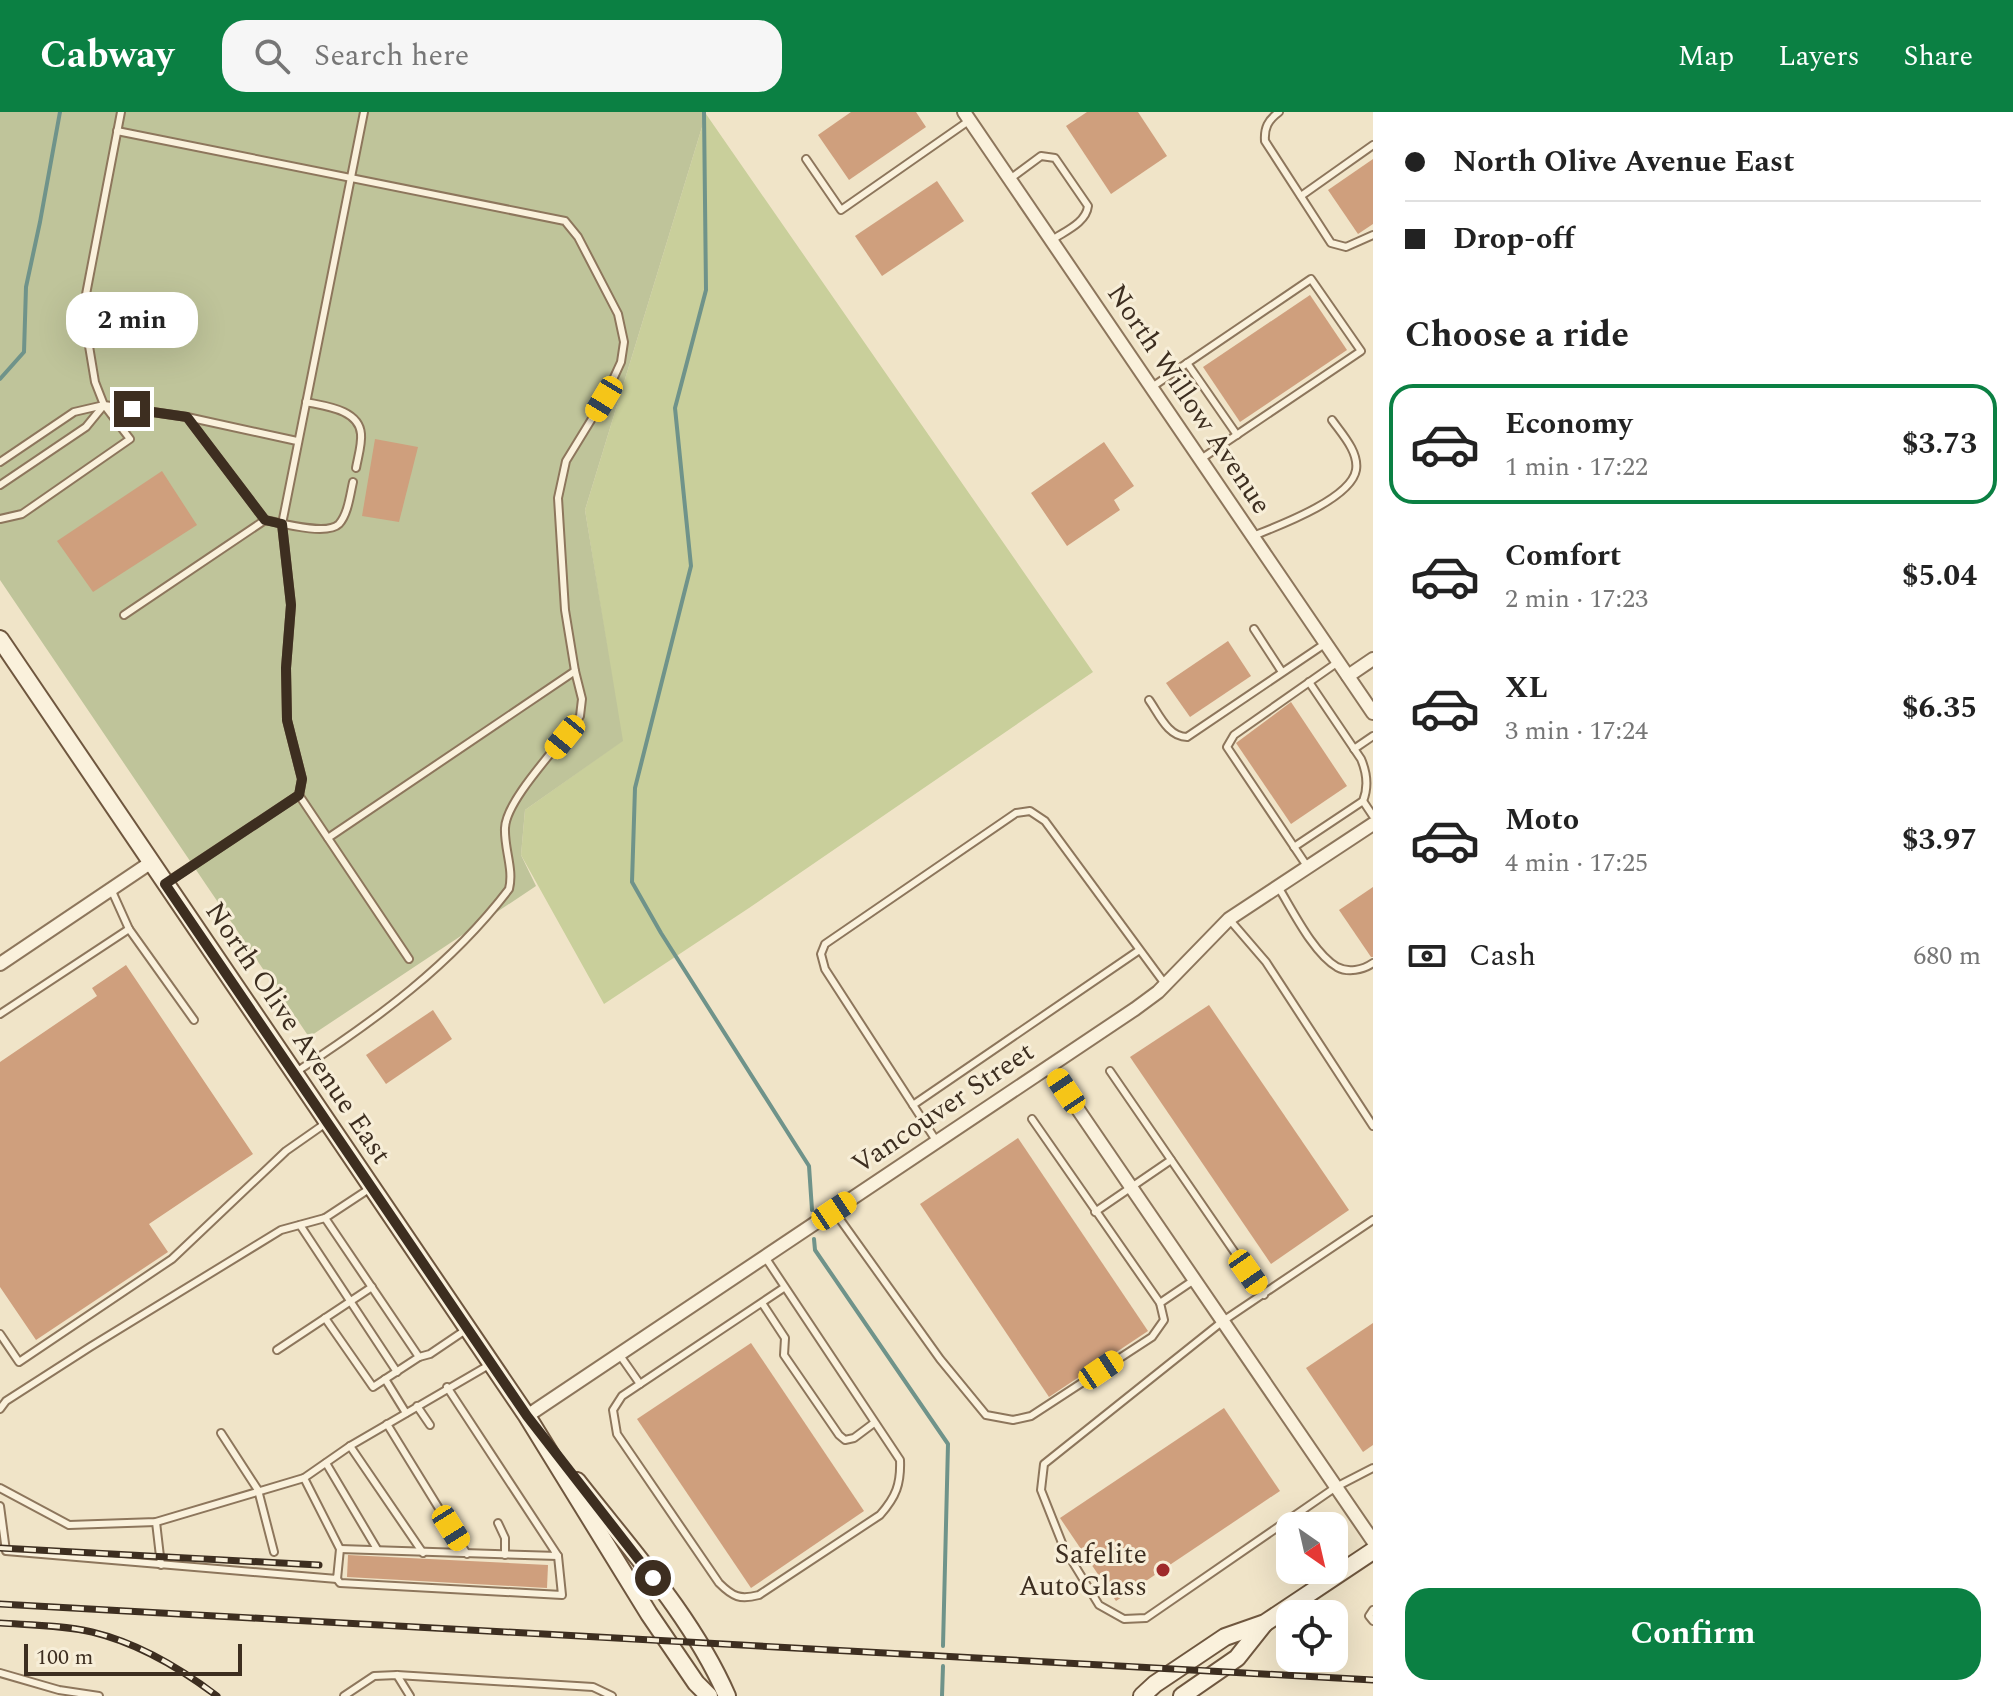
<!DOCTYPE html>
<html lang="en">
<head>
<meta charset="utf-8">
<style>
  body { margin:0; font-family:Spectral,serif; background:#f6f6f6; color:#222; height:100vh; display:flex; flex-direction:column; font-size:30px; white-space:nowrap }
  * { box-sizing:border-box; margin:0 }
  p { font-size:26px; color:#767676 }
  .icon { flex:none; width:44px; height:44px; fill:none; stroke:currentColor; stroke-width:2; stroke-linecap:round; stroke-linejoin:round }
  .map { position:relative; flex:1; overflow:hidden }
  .panel { display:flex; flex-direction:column; background:#fff; width:640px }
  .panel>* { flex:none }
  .top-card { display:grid; align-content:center; height:176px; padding:0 32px; background:#fff }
  .needle { width:52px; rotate:146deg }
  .tools { position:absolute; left:1276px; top:1400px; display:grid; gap:16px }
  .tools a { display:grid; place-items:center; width:72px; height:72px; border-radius:16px; background:#fff; box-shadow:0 8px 32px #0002; font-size:40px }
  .scale { position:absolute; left:24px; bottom:20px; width:218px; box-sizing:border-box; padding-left:8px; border:4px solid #3d2e20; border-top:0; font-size:22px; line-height:28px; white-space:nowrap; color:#3d2e20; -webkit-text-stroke:6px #f7eed8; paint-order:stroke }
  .end { position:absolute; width:36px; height:36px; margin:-18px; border:10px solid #3d2e20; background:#fff; box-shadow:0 0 0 4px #fff }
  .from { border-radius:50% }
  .bubble { position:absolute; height:56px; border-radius:24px; background:#fff; box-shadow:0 8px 32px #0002; font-size:26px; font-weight:700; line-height:56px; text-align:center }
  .car { position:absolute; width:24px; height:48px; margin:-24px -12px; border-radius:10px; box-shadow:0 0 6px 2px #0007; background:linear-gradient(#f5c518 24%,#345 0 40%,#f5c518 0 76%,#345 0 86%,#f5c518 0) }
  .top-card b { display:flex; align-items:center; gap:28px; height:76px; font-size:30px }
  .top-card b+b { border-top:2px solid #e0e0e0 }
  .top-card i { width:20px; height:20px; background:#222 }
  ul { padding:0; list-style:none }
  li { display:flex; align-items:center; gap:24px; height:120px; margin:0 16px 12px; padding:0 16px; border:4px solid transparent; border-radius:24px }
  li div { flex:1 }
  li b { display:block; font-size:30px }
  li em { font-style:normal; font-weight:700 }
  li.on { border-color:#0b8043 }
  li>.icon { width:72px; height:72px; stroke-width:1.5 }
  h2 { padding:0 32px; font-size:36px; line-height:96px }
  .pay { display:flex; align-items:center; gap:20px; height:88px; padding:0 32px; font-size:30px }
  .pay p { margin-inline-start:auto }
  .button { display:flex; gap:16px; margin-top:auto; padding:16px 32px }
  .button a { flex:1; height:92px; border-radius:24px; background:#0b8043; color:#fff; font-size:32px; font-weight:700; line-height:92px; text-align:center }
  header { display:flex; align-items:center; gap:48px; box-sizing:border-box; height:112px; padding:0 40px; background:#0b8043; color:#fff }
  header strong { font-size:38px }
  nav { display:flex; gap:44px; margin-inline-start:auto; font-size:28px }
  .search { width:560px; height:72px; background:#f6f6f6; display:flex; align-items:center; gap:20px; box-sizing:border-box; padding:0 28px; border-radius:24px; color:#767676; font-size:30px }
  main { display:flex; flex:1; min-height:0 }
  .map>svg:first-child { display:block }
  .green { fill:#c9cf9b }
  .cemetery { fill:#bfc49a }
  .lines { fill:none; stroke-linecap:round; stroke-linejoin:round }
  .stream { stroke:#6f938a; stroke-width:4 }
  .building { fill:#cf9f7d }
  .lane-casing { stroke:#8d765c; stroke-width:10 }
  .street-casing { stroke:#8d765c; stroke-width:16 }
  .secondary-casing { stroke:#6f573f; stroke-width:20 }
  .lane { stroke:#faf1dc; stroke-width:6 }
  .street { stroke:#faf1dc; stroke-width:12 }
  .secondary { stroke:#faf1dc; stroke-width:16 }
  .rail-casing { stroke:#3d2e20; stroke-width:7 }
  .rail { stroke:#f7eed8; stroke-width:4; stroke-dasharray:12; stroke-linecap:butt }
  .route { stroke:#3d2e20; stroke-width:10 }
  .poi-dot { fill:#9e2a2b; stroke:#f7eed8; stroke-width:3 }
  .labels { text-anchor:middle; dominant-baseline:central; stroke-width:6; stroke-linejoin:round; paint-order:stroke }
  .street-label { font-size:28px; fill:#3d2e20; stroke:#f7eed8 }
  .poi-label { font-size:28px; fill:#3d2e20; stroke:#f7eed8; text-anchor:end }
</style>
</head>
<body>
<header>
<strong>Cabway</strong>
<div class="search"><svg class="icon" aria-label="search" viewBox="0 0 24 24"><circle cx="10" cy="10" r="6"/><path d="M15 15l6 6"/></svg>Search here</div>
<nav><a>Map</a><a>Layers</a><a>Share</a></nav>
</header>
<main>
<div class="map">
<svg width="1373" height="1584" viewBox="0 0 1373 1584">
  <rect width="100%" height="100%" fill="#f0e4c8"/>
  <path class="green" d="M706 2 1093 560 749 796 604 892 521 743 525 698 622 629 585 398Z"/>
  <path class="cemetery" d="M0 0H704L706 2 585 398 623 629 525 698 521 743 536 774 309 925 0 468Z"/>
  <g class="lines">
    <g class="stream">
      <path d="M704 0 706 178 675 296 691 454 635 676 632 770 661 821 809 1054 812 1098"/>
      <path d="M0 267 24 240 26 175 40 110 60 0"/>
      <path d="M814 1127 815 1138 948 1332 943 1534"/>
      <path d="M942 1584 943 1554"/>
    </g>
  </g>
  <g class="building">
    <path d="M851 0H916L926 15 849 68 818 23Z"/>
    <path d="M1087 0H1138L1167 44 1111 82 1066 14Z"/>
    <path d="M1373 47V112L1358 122 1328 78Z"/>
    <path d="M937 69 964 109 882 164 855 124Z"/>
    <path d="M1310 183 1347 238 1240 310 1203 255Z"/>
    <path d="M375 327 418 335 399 410 362 404Z"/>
    <path d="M1104 330 1134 374 1114 388 1120 398 1067 434 1031 381Z"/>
    <path d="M162 359 197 413 93 480 57 429Z"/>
    <path d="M1228 529 1251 564 1190 605 1166 571Z"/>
    <path d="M1291 590 1347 674 1291 712 1236 631Z"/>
    <path d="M1373 775V845H1371L1339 798Z"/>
    <path d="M126 853 253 1042 149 1112 168 1140 36 1228 0 1175V950L97 884 92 876Z"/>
    <path d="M1209 893 1349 1098 1271 1152 1130 945Z"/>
    <path d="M433 898 452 927 386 972 366 943Z"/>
    <path d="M1018 1026 1148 1219 1049 1285 920 1092Z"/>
    <path d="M1373 1211V1333L1363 1340 1306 1256Z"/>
    <path d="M751 1231 864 1399 751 1476 637 1307Z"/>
    <path d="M1224 1296 1280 1379 1116 1489 1060 1406Z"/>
    <path d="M348 1443 548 1453 547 1476 347 1465Z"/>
  </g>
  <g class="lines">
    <defs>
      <g id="lane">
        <path d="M121 0 83 198 95 270 104 293 187 305 297 329"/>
        <path d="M364 0 282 412 291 493 286 556 287 608 302 667 299 683 409 847"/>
        <path d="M1279 0C1268 8 1264 16 1265 29L1331 131 1346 135 1373 123"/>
        <path d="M117 19 565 109 578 125 618 202 624 230 621 250 604 287 566 349 558 386 565 498 575 559 582 587 580 604C562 631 506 687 505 716 504 737 514 757 509 777 451 853 376 908 296 960"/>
        <path d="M806 47 841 98 970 8"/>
        <path d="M1010 67 1041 44 1055 46 1088 94C1086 111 1065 119 1052 128"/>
        <path d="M1301 84 1373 33"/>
        <path d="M1187 251 1237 323"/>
        <path d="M1152 275 1311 167 1361 239 1201 347"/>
        <path d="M306 290C324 294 359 297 361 322 362 332 358 345 356 356"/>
        <path d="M187 305 265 408C280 411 327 424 339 412 348 402 350 383 353 370"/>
        <path d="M0 350 74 300 104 293"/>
        <path d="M0 373 86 315 104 293"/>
        <path d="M0 407 22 402 130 327 104 293"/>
        <path d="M1253 424C1278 414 1351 387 1356 358 1359 340 1342 322 1332 308"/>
        <path d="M124 503 265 408"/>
        <path d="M1254 517 1282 560"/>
        <path d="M1149 588C1159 602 1168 625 1187 625L1326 531"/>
        <path d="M1354 637 1373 624"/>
        <path d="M1363 689 1373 704"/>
        <path d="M328 726 575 559"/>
        <path d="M1294 735 1363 689C1369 674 1367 661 1361 647L1309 570"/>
        <path d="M1307 754 1227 635 1234 623 1338 550"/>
        <path d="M166 771 299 683"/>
        <path d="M1277 773C1292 797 1313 841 1337 855 1348 861 1363 858 1373 851"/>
        <path d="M111 777 129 817"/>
        <path d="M1229 807 1266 850 1373 1014"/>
        <path d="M0 902 129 817 194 908"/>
        <path d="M1110 959 1264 1183"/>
        <path d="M913 993 1138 839"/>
        <path d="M1032 1007 1160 1191"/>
        <path d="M937 1030 825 857 821 842 825 832 1016 701 1030 699 1045 709 1165 872"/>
        <path d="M369 1077 325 1106 419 1245 430 1242 467 1217"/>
        <path d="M834 1099 940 1247 986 1303 1013 1308 1031 1304 1152 1225 1164 1208 1160 1191 1194 1168"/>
        <path d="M1095 1100 1171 1048"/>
        <path d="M1373 1108 1223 1209 1044 1352 1041 1378 1064 1436 1099 1493 1124 1507 1146 1506 1336 1375 1373 1356"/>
        <path d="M300 1113 397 1260"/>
        <path d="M765 1145 900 1348C901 1372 896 1385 880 1403L759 1483C740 1488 733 1485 719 1471L617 1322 613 1298 622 1284 785 1175"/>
        <path d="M762 1191 785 1226 784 1243 839 1323 845 1328 854 1326 874 1311"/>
        <path d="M325 1206 373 1275 419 1245"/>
        <path d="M0 1222 19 1250 172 1147 286 1039 326 1011"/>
        <path d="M277 1238 372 1175"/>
        <path d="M619 1242 640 1272"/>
        <path d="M385 1267 406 1301"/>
        <path d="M417 1294 430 1313"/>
        <path d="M0 1297 6 1289 90 1235 281 1118 325 1106"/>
        <path d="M387 1312 467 1442"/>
        <path d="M221 1321 258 1378 274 1440"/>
        <path d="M350 1334 423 1441"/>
        <path d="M326 1351 377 1437"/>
        <path d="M0 1376 69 1413 156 1410 304 1366"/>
        <path d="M0 1394 6 1439 337 1467 340 1437 304 1366 350 1334 489 1253"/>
        <path d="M156 1410 161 1453"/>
        <path d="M498 1411 505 1426V1443"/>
        <path d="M340 1437 558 1444 447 1275"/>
        <path d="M337 1467 340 1471 562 1483 558 1444"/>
        <path d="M1373 1498 1369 1504 1373 1509"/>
        <path d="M0 1561 59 1578 99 1584"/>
        <path d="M397 1563 410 1584"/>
        <path d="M344 1584 374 1564 397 1563 593 1575 612 1584"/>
      </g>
      <g id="street">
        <path d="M964 0 1373 601"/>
        <path d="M1348 564 1373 547"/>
        <path d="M0 852 150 751"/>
        <path d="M1049 955 1373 1429"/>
        <path d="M527 1304 1135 897 1158 880 1229 807 1373 712"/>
      </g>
      <g id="secondary">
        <path d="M0 527 527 1304 649 1502 696 1571 709 1584"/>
        <path d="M577 1369C630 1437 692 1504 727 1584"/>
        <path d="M1142 1584 1155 1572 1225 1525 1265 1511 1373 1439"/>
        <path d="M1182 1584 1237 1546 1264 1512"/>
      </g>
    </defs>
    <use href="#lane" class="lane-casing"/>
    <use href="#street" class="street-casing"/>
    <use href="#secondary" class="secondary-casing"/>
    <use href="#lane" class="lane"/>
    <use href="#street" class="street"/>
    <use href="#secondary" class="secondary"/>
    <defs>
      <g id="rail">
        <path d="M0 1436 319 1453"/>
        <path d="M0 1492 1373 1568"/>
        <path d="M0 1511C30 1513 62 1513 92 1520 138 1531 180 1556 217 1584"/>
      </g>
    </defs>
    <use href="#rail" class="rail-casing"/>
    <use href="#rail" class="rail"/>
  </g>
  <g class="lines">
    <path class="route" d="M132 297 187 305 265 408 282 412 291 493 286 556 287 608 302 667 299 683 165 772 527 1304 653 1466"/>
  </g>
  <circle class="poi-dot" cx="1163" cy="1458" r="8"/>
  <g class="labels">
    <g class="street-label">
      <text transform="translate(1189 287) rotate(56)">North Willow Avenue</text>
      <text transform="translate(298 921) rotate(56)">North Olive Avenue East</text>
      <text transform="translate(943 996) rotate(-34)">Vancouver Street</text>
    </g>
    <g class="poi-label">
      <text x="1147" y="1442">Safelite<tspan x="1147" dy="32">AutoGlass</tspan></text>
    </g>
  </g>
</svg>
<div class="tools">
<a><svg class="needle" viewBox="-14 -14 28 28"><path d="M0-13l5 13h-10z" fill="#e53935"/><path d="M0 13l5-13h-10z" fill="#767676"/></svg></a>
<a><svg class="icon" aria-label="locate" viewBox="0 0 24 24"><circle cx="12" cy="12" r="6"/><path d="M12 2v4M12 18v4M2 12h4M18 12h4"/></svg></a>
</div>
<div class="scale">100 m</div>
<i class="end from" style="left:653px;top:1466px"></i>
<i class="end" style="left:132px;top:297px"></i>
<div class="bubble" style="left:66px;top:180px;width:132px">2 min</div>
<i class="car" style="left:604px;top:287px;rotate:211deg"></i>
<i class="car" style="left:565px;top:625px;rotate:219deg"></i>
<i class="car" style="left:1066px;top:979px;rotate:326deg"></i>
<i class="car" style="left:834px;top:1099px;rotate:56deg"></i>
<i class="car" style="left:1248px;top:1160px;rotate:145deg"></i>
<i class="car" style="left:1101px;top:1258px;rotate:56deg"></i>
<i class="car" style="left:451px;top:1416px;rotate:148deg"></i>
</div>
<section class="panel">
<div class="top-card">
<b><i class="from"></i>North Olive Avenue East</b>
<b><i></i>Drop-off</b>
</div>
<h2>Choose a ride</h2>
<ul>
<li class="on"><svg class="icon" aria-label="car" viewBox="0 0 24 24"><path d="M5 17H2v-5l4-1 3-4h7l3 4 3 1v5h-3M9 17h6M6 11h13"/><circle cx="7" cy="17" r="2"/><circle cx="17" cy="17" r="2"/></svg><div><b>Economy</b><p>1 min · 17:22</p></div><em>$3.73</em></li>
<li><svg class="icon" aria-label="car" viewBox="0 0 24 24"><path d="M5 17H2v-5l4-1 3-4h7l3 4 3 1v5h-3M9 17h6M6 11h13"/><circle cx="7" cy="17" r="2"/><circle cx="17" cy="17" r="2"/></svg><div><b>Comfort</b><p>2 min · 17:23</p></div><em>$5.04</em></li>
<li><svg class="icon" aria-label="car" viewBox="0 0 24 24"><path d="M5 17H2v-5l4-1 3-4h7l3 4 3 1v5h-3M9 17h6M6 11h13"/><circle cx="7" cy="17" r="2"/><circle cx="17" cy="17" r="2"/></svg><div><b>XL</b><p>3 min · 17:24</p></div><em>$6.35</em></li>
<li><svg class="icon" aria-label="car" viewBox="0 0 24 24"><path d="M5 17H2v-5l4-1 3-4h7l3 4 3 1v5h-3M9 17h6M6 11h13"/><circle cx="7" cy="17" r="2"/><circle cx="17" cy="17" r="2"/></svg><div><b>Moto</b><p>4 min · 17:25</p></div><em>$3.97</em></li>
</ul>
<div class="pay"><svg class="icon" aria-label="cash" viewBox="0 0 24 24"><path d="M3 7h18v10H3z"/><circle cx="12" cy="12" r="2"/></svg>Cash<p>680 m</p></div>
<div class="button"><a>Confirm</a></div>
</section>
</main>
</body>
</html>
